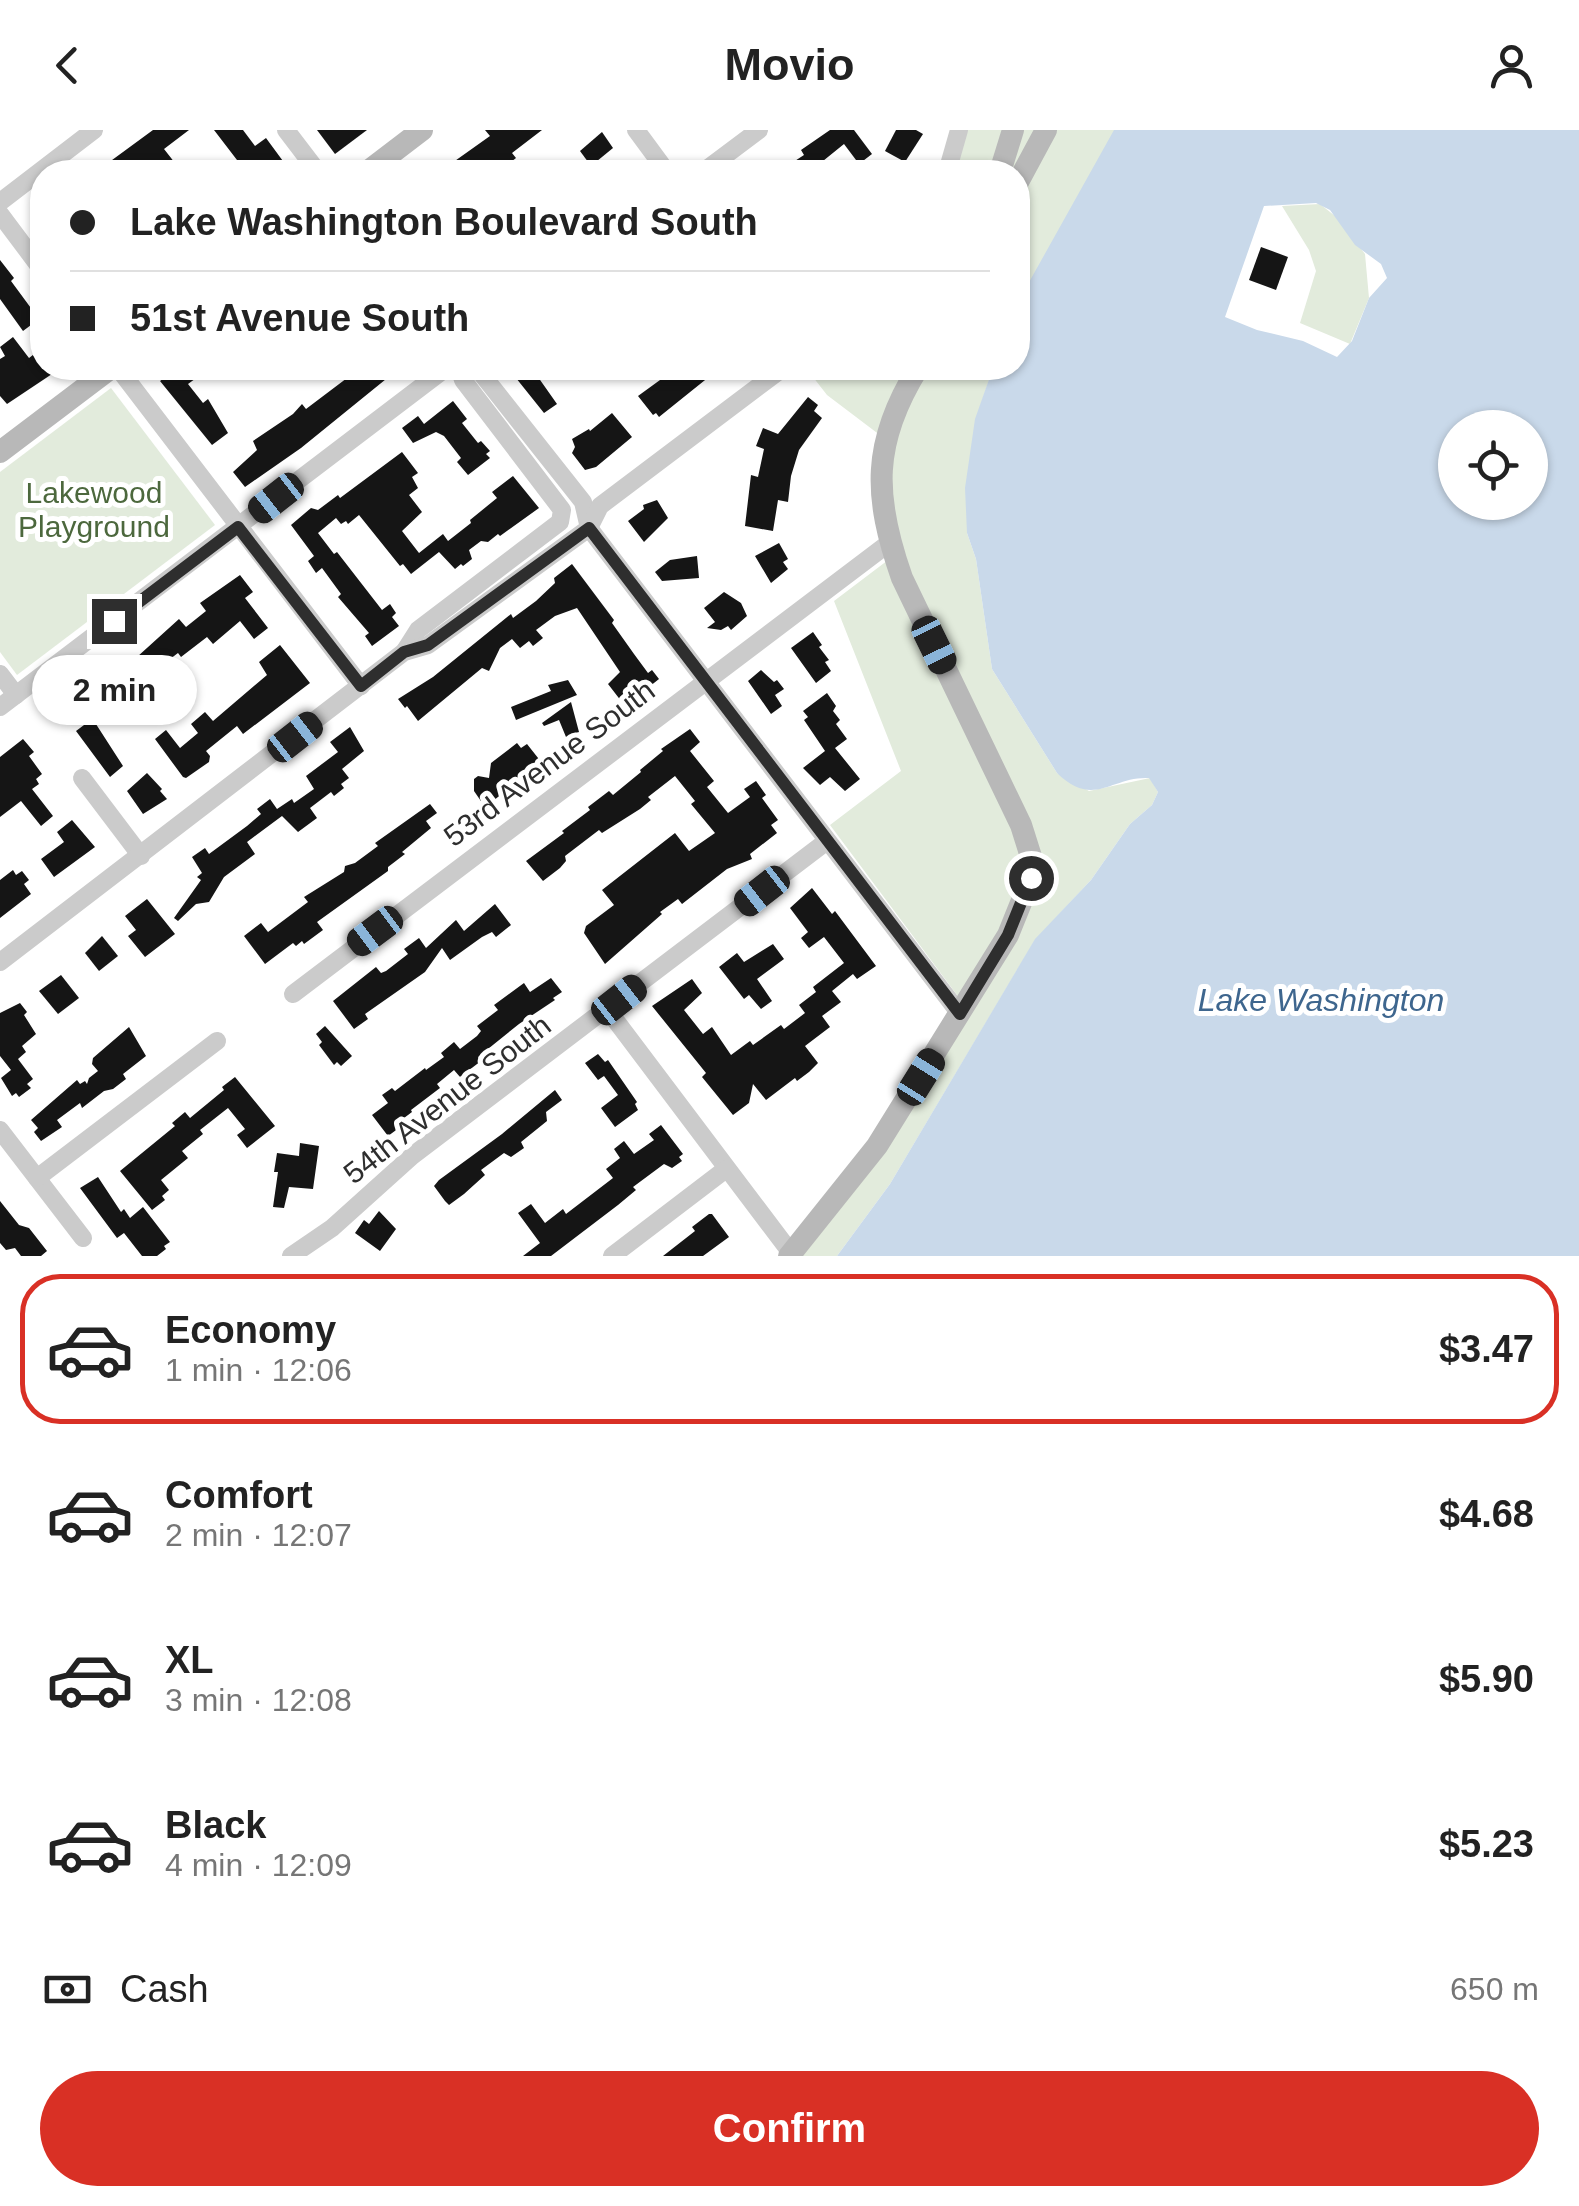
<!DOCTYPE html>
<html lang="en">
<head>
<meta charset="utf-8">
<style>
  body { margin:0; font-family:Arial,sans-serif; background:#f6f6f6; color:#222; height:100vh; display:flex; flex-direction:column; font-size:38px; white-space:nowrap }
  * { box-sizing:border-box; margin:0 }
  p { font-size:32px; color:#767676 }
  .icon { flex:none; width:55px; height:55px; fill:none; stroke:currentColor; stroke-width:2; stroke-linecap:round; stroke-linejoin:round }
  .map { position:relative; height:1126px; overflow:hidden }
  .side { display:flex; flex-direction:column; background:#fff; flex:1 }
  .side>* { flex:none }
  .top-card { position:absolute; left:30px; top:30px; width:1000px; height:220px; border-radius:40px; box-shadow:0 2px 8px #0004; display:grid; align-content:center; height:220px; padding:0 40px; background:#fff }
  .fabs { position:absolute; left:1438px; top:280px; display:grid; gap:20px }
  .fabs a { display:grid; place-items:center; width:110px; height:110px; border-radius:50%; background:#fff; box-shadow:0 2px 8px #0004; font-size:50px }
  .end { position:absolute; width:45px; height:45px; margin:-22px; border:12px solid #2e2e2e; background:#fff; box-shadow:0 0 0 5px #fff }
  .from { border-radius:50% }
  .bubble { position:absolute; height:70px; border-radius:35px; background:#fff; box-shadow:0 2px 8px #0004; font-size:32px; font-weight:700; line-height:70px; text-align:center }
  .car { position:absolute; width:30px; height:60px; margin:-30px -15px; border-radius:12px; box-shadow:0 0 8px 2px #0007; background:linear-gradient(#222 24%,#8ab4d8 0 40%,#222 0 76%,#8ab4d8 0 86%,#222 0) }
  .top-card b { display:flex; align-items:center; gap:35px; height:95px; font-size:38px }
  .top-card b+b { border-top:2px solid #e0e0e0 }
  .top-card i { width:25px; height:25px; background:#222 }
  ul { padding:18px 0 0; list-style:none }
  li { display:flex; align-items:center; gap:30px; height:150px; margin:0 20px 15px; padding:0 20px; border:5px solid transparent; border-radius:40px }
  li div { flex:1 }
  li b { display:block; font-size:38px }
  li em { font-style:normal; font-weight:700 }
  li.current { border-color:#d93025 }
  li>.icon { width:90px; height:90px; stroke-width:1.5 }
  .pay { display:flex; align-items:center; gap:25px; height:110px; padding:0 40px; font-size:38px }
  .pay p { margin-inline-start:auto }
  .primary-button { display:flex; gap:20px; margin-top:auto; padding:20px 40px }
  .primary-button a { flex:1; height:115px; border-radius:60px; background:#d93025; color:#fff; font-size:40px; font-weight:700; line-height:115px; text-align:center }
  header { display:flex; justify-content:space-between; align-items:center; height:130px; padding:0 40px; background:#fff; font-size:45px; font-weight:700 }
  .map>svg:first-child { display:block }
  .green { fill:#e2ebdc }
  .water { fill:#c9d9ea; fill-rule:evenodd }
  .building { fill:#151515 }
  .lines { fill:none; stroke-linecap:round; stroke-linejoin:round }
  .street { stroke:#cbcbcb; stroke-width:18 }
  .secondary { stroke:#b8b8b8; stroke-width:22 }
  .route { stroke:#2e2e2e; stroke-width:12 }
  .labels { text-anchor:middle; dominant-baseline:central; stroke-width:10; stroke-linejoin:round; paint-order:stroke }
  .park-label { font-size:30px; fill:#4c683d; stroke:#fff }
  .street-label { font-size:30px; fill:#2e2e2e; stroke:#fff }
  .water-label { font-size:32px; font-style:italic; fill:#3e668e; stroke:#fff }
</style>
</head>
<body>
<header><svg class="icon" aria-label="back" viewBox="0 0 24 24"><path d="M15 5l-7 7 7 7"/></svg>Movio<svg class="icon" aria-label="person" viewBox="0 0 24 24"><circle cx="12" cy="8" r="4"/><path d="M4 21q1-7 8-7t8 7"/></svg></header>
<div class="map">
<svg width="1579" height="1126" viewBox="0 0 1579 1126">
  <rect width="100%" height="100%" fill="#fff"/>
  <g class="green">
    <path d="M967 0H1116L967 403 976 429 992 539 1057 643 1089 661 1150 648 1158 662 1152 675 1130 694 1091 750 1035 810 890 1054 837 1126H800L969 881 830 695 901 641 834 471 900 421 889 348 893 315 827 265 806 238H993L976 289 1018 238V42H956Z"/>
    <path d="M1320 74 1335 86 1365 124 1369 168 1350 214 1300 193 1316 141 1309 120 1282 76Z"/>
    <path d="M111 258 215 395 17 545 0 522V342Z"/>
  </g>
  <path class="water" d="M1114 0H1579V1126H837L890 1054 1035 809 1091 750 1130 694 1152 675 1158 662 1149 648C1111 646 1094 679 1057 643L992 539 976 429 967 403 965 358 975 289 993 238H1018V172ZM1316 73 1330 80 1355 115 1381 134 1387 148 1369 168 1352 211 1337 227 1303 211 1257 200 1225 187 1264 76ZM1455 298H1530V372H1455Z"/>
  <g class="building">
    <path d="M153 0H189L164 19 182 42H165L158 33 152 37 149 33 137 42H103L110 36 108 33Z"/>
    <path d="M214 0H243L255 16 266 8 291 42H221L237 30Z"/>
    <path d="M317 0H367L335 24Z"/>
    <path d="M485 0H542L512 23 516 28 503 38 500 35 491 42H460L452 33 490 6Z"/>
    <path d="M830 0H854L872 24 859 34 844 14 823 31 831 42H778L804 25 801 20Z"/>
    <path d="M896 0H916L923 4 905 32 885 21Z"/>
    <path d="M602 2 613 18 591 36 580 21Z"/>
    <path d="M1261 117 1288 127 1276 160 1249 150Z"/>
    <path d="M0 130 14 148 11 151 39 189 23 201 0 169Z"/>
    <path d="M13 207 29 228 42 218V238H61L7 274 0 266V229L5 226 0 217Z"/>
    <path d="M177 238H210L188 254 203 273 208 269 228 303 212 315 160 251Z"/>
    <path d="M368 238H385L391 245 301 318 245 357 233 342 257 320 253 311 293 284 302 274 306 279 351 245 354 249Z"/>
    <path d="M508 238H551L538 247 557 274 544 283Z"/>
    <path d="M662 238H720L659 287 656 283 653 285 638 266 660 250 654 243Z"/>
    <path d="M808 267 818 275 814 281 822 288 799 320 791 346 788 372 778 370 773 401 745 396 751 345 758 347 764 319 756 316 763 298 778 304Z"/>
    <path d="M453 271 467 289 462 293 478 313 481 311 490 321 486 324 490 328 468 345 457 332 461 328 444 306 436 302 413 313 402 298 418 286 424 294Z"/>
    <path d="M612 283 632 307 596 337 585 340 572 323 575 317 572 309 589 299 590 301Z"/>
    <path d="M402 322 418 343 412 347 418 358 409 365 422 382 402 401 419 423 443 404 448 411 471 393 470 390 497 368 492 362 513 346 539 378 500 406 498 404 488 412 481 411 469 420 472 429 463 436 461 434 455 439 439 422 411 444 403 434 400 436 359 385 348 394 346 391 341 394 336 388 318 403 334 424 337 422 382 480 390 474 396 483 392 487 399 496 372 516 365 506 369 503 338 467 341 464 322 438 316 443 308 431 314 426 291 395 311 378 318 380 338 365 340 368Z"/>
    <path d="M657 370 668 388 644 412 628 391 644 379 643 375Z"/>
    <path d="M779 413 788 429 783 432 788 439 771 453 755 426Z"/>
    <path d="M697 426 699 448 662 451 655 442 670 430Z"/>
    <path d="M572 434 614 490 612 493 634 524 648 543 652 540 659 549 625 576 608 554 620 542 577 478 555 486 536 500 543 508 533 516 529 511 520 518 512 509 500 518 489 541 482 538 418 591 407 576 405 578 398 569 433 547 511 484 513 488 536 471 555 453 554 448Z"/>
    <path d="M240 445 253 462 245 468 268 498 254 509 240 491 213 514 207 507 181 527 178 523 154 541 157 545 155 551 141 561 134 552 116 566 119 571 94 591 123 636 110 647 76 601 92 589 75 568 109 543 111 546 137 527 179 489 186 497 206 481 200 473Z"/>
    <path d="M724 462 741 473 747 486 731 500 728 496 721 500 707 498 715 492 704 478Z"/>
    <path d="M813 502 822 515 819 517 829 530 825 532 831 541 816 553 791 518Z"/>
    <path d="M280 515 310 553 243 604 237 596 206 621 210 626 209 632 186 648 183 647 155 609 166 600 180 618 198 603 191 594 205 582 213 591 267 545 259 532Z"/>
    <path d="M761 540 774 552 777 550 784 559 775 565 782 576 771 584 748 551Z"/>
    <path d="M568 550 577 565 516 590 511 577 551 561 548 555Z"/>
    <path d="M827 563 836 576 833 581 840 590 836 594 847 609 835 618 860 649 845 661 830 647 820 655 803 638 825 621 804 590 808 587 803 581Z"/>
    <path d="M571 572 579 602 566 607 559 590 544 596 542 593Z"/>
    <path d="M350 597 364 621 342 639 349 648 341 654 344 658 334 666 331 662 310 678 317 688 298 702 282 686 247 712 255 724 224 747 209 772 196 774 178 791 174 788 201 750 197 747 202 743 192 727 205 718 209 724 247 696 261 684 257 679 270 669 277 679 292 669 294 673 314 659 306 646 338 622 330 612Z"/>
    <path d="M690 599 700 612 690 621 714 651 707 657 728 683 750 667 744 659 756 651 766 665 762 668 778 690 771 695 777 703 750 724 752 729 727 739 682 774 678 769 660 782 662 784 605 834 584 803 586 796 614 775 602 760 675 703 689 721 715 703 691 674 695 671 675 646 648 667 651 670 640 679 602 703 599 700 565 726 566 731 560 738 543 751 526 731 564 703 562 701 590 680 588 677 609 661 613 665 641 642 640 640 663 621 661 619Z"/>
    <path d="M23 609 34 622 29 626 42 644 36 649 39 654 32 659 53 686 41 696 21 671 0 687V627Z"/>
    <path d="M517 613 521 618 527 614 542 633 485 677 474 661V649L478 646 489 648 491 633Z"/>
    <path d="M147 643 162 659 160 661 167 669 143 684 127 661Z"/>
    <path d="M430 674 437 683 426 691 431 698 402 722 405 724 388 737V741L317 792 323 800 304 814 302 811 296 816 293 813 265 834 244 806 261 793 268 802 308 772 304 767 344 742 345 736 355 733 378 716 375 713Z"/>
    <path d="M72 690 95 717 54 747 41 729 64 712 57 702Z"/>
    <path d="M13 740 16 745 22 741 29 750 24 754 31 764 0 788V750Z"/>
    <path d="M812 758 832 784 835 781 876 836 857 849 853 844 832 861 841 872 822 886 830 897 805 916 818 933 809 942 797 951 795 948 766 970 753 954 749 973 733 985 702 947 706 943 652 876 692 849 702 863 684 880 703 904 712 897 731 925 750 911 753 915 781 895 784 899 805 883 799 875 816 862 813 857 844 833 824 807 809 818 801 808 808 802 790 778Z"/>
    <path d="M147 769 175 804 145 827 128 806 136 800 125 786Z"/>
    <path d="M495 774 511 795 496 807 492 802 482 807 450 830 442 818 425 842 365 884 368 889 354 899 333 871 376 837 381 843 386 841 408 824 404 819 419 808 426 818 456 790 464 801Z"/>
    <path d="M102 806 118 826 99 841 85 823Z"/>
    <path d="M773 814 784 829 757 849 772 871 761 879 749 865 744 869 719 837 737 823 744 832Z"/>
    <path d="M61 845 79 868 58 884 39 861Z"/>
    <path d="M551 848 562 862 553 868 555 870 519 894 478 927 481 931 460 947 454 940 437 954 440 958 411 980 412 982 400 991 403 995 388 1006 372 985 388 973 382 965 392 958 395 961 425 938 426 940 444 927 441 923 454 912 460 919 477 906 481 901 477 896 498 880 494 875 524 853 530 862Z"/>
    <path d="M20 873 27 882 24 885 36 904 22 916 26 922 18 929 33 949 27 954 31 958 19 967 16 963 12 966 1 948 11 940 0 926V883Z"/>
    <path d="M325 896 352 926 341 936 337 932 334 935 319 915 322 912 316 904Z"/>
    <path d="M129 897 146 926 123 944 126 949 113 959 104 961 82 978 80 973 57 990 62 997 41 1011 34 1002 38 998 31 990 77 950 80 954 85 951 87 954 89 948 98 941 92 934 93 928Z"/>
    <path d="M598 924 605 932 608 930 637 972 635 974 638 980 615 997 601 978 618 965 604 946 598 950 585 933Z"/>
    <path d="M235 947 275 996 247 1018 237 1005 245 999 228 978 200 1000 203 1004 182 1021 188 1028 161 1050 169 1060 162 1066 165 1070 152 1080 120 1041 175 996 172 993 185 982 190 988 224 960 222 957Z"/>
    <path d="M555 960 562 970 546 982 547 991 521 1012 524 1018 511 1027 504 1023 481 1040 485 1045 464 1064 449 1075 445 1071 434 1056 439 1050 502 1004Z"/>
    <path d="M661 995 683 1024 679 1027 682 1031 672 1038 664 1034 633 1057 636 1060 618 1075 551 1126H523L540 1113 518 1083 531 1074 545 1093 563 1079 566 1084 613 1048 606 1039 620 1028 614 1019 624 1011 634 1024 654 1010 649 1004Z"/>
    <path d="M300 1013 319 1016 313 1059 289 1057 284 1078 273 1077 278 1042H274L277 1023 299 1026Z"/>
    <path d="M98 1047 121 1082 124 1079 130 1088 143 1077 170 1112 164 1116 166 1119 157 1126H142L124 1103 117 1108 80 1058Z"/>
    <path d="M0 1071 19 1095 29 1098 47 1121 41 1126H21L15 1118 6 1120 0 1113Z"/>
    <path d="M379 1081 396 1099 380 1121 355 1103 364 1090 369 1094Z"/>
    <path d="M709 1084H712L729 1107 703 1126H663L695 1101 692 1097Z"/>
  </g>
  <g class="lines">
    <g class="street">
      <path d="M286 0 318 42"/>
      <path d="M636 0 667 42"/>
      <path d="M703 42 759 0"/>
      <path d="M947 42 959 0"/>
      <path d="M0 72 94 0"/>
      <path d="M0 84 42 140"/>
      <path d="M118 238 361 556"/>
      <path d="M477 238 583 372 589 398 960 884"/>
      <path d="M404 522 418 500 560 392 562 380 463 250 459 238"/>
      <path d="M0 544 16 565"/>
      <path d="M0 577 446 238"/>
      <path d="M82 648 141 726"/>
      <path d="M0 832 404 522 428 515 589 398 600 376 783 238"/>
      <path d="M293 864 889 413"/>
      <path d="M607 879 791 1123"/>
      <path d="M0 1000 83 1108"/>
      <path d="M37 1048 217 911"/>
      <path d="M291 1126 332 1098 412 1026 827 711"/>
      <path d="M612 1126 726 1039"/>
    </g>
    <g class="secondary">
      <path d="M367 42 422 0"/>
      <path d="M1000 42 1013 0"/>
      <path d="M1018 52 1046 0"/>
      <path d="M0 322 111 238"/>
      <path d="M789 1126 877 1016 1008 805 1031 748 1033 733 1021 695 902 448C873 366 872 312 918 238"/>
    </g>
  </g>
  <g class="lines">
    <path class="route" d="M114 491 238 397 361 556 404 522 428 515 589 398 960 884 1008 805 1031 748"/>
  </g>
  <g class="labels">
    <g class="park-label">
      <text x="94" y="362">Lakewood<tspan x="94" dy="34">Playground</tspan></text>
    </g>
    <g class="street-label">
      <text transform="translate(549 633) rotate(-37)">53rd Avenue South</text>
      <text transform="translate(447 969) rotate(-38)">54th Avenue South</text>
    </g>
    <g class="water-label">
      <text x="1321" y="870">Lake Washington</text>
    </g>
  </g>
</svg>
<div class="fabs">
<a><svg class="icon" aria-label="locate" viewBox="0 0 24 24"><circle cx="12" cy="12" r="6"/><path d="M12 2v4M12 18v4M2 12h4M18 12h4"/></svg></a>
</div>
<i class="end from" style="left:1031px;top:748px"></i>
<i class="end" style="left:114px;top:491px"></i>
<div class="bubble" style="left:32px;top:525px;width:165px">2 min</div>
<i class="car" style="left:276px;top:368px;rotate:232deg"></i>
<i class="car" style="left:934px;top:515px;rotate:154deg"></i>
<i class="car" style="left:295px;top:607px;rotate:52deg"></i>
<i class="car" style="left:762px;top:761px;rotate:232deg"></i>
<i class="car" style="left:375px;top:801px;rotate:233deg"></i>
<i class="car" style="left:619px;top:870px;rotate:52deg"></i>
<i class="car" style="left:921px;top:947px;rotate:32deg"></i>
<div class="top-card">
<b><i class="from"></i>Lake Washington Boulevard South</b>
<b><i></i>51st Avenue South</b>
</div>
</div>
<section class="side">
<ul>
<li class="current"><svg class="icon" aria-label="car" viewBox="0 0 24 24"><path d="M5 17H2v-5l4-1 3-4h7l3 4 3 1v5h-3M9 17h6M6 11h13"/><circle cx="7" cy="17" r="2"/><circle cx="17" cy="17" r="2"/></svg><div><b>Economy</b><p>1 min · 12:06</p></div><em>$3.47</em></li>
<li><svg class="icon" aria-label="car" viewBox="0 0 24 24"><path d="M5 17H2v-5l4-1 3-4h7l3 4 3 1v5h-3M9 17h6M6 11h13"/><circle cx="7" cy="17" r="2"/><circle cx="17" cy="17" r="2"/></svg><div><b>Comfort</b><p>2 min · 12:07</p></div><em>$4.68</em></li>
<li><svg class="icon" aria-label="car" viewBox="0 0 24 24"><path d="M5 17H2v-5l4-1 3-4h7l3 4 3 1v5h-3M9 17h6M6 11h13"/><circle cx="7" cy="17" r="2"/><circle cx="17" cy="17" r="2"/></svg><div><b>XL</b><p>3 min · 12:08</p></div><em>$5.90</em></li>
<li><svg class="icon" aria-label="car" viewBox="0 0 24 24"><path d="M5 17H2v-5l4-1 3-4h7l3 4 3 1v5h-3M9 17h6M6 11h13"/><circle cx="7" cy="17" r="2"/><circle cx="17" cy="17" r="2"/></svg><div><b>Black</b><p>4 min · 12:09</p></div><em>$5.23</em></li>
</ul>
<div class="pay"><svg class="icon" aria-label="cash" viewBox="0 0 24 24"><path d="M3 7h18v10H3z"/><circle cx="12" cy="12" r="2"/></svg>Cash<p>650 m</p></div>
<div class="primary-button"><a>Confirm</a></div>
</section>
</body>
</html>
